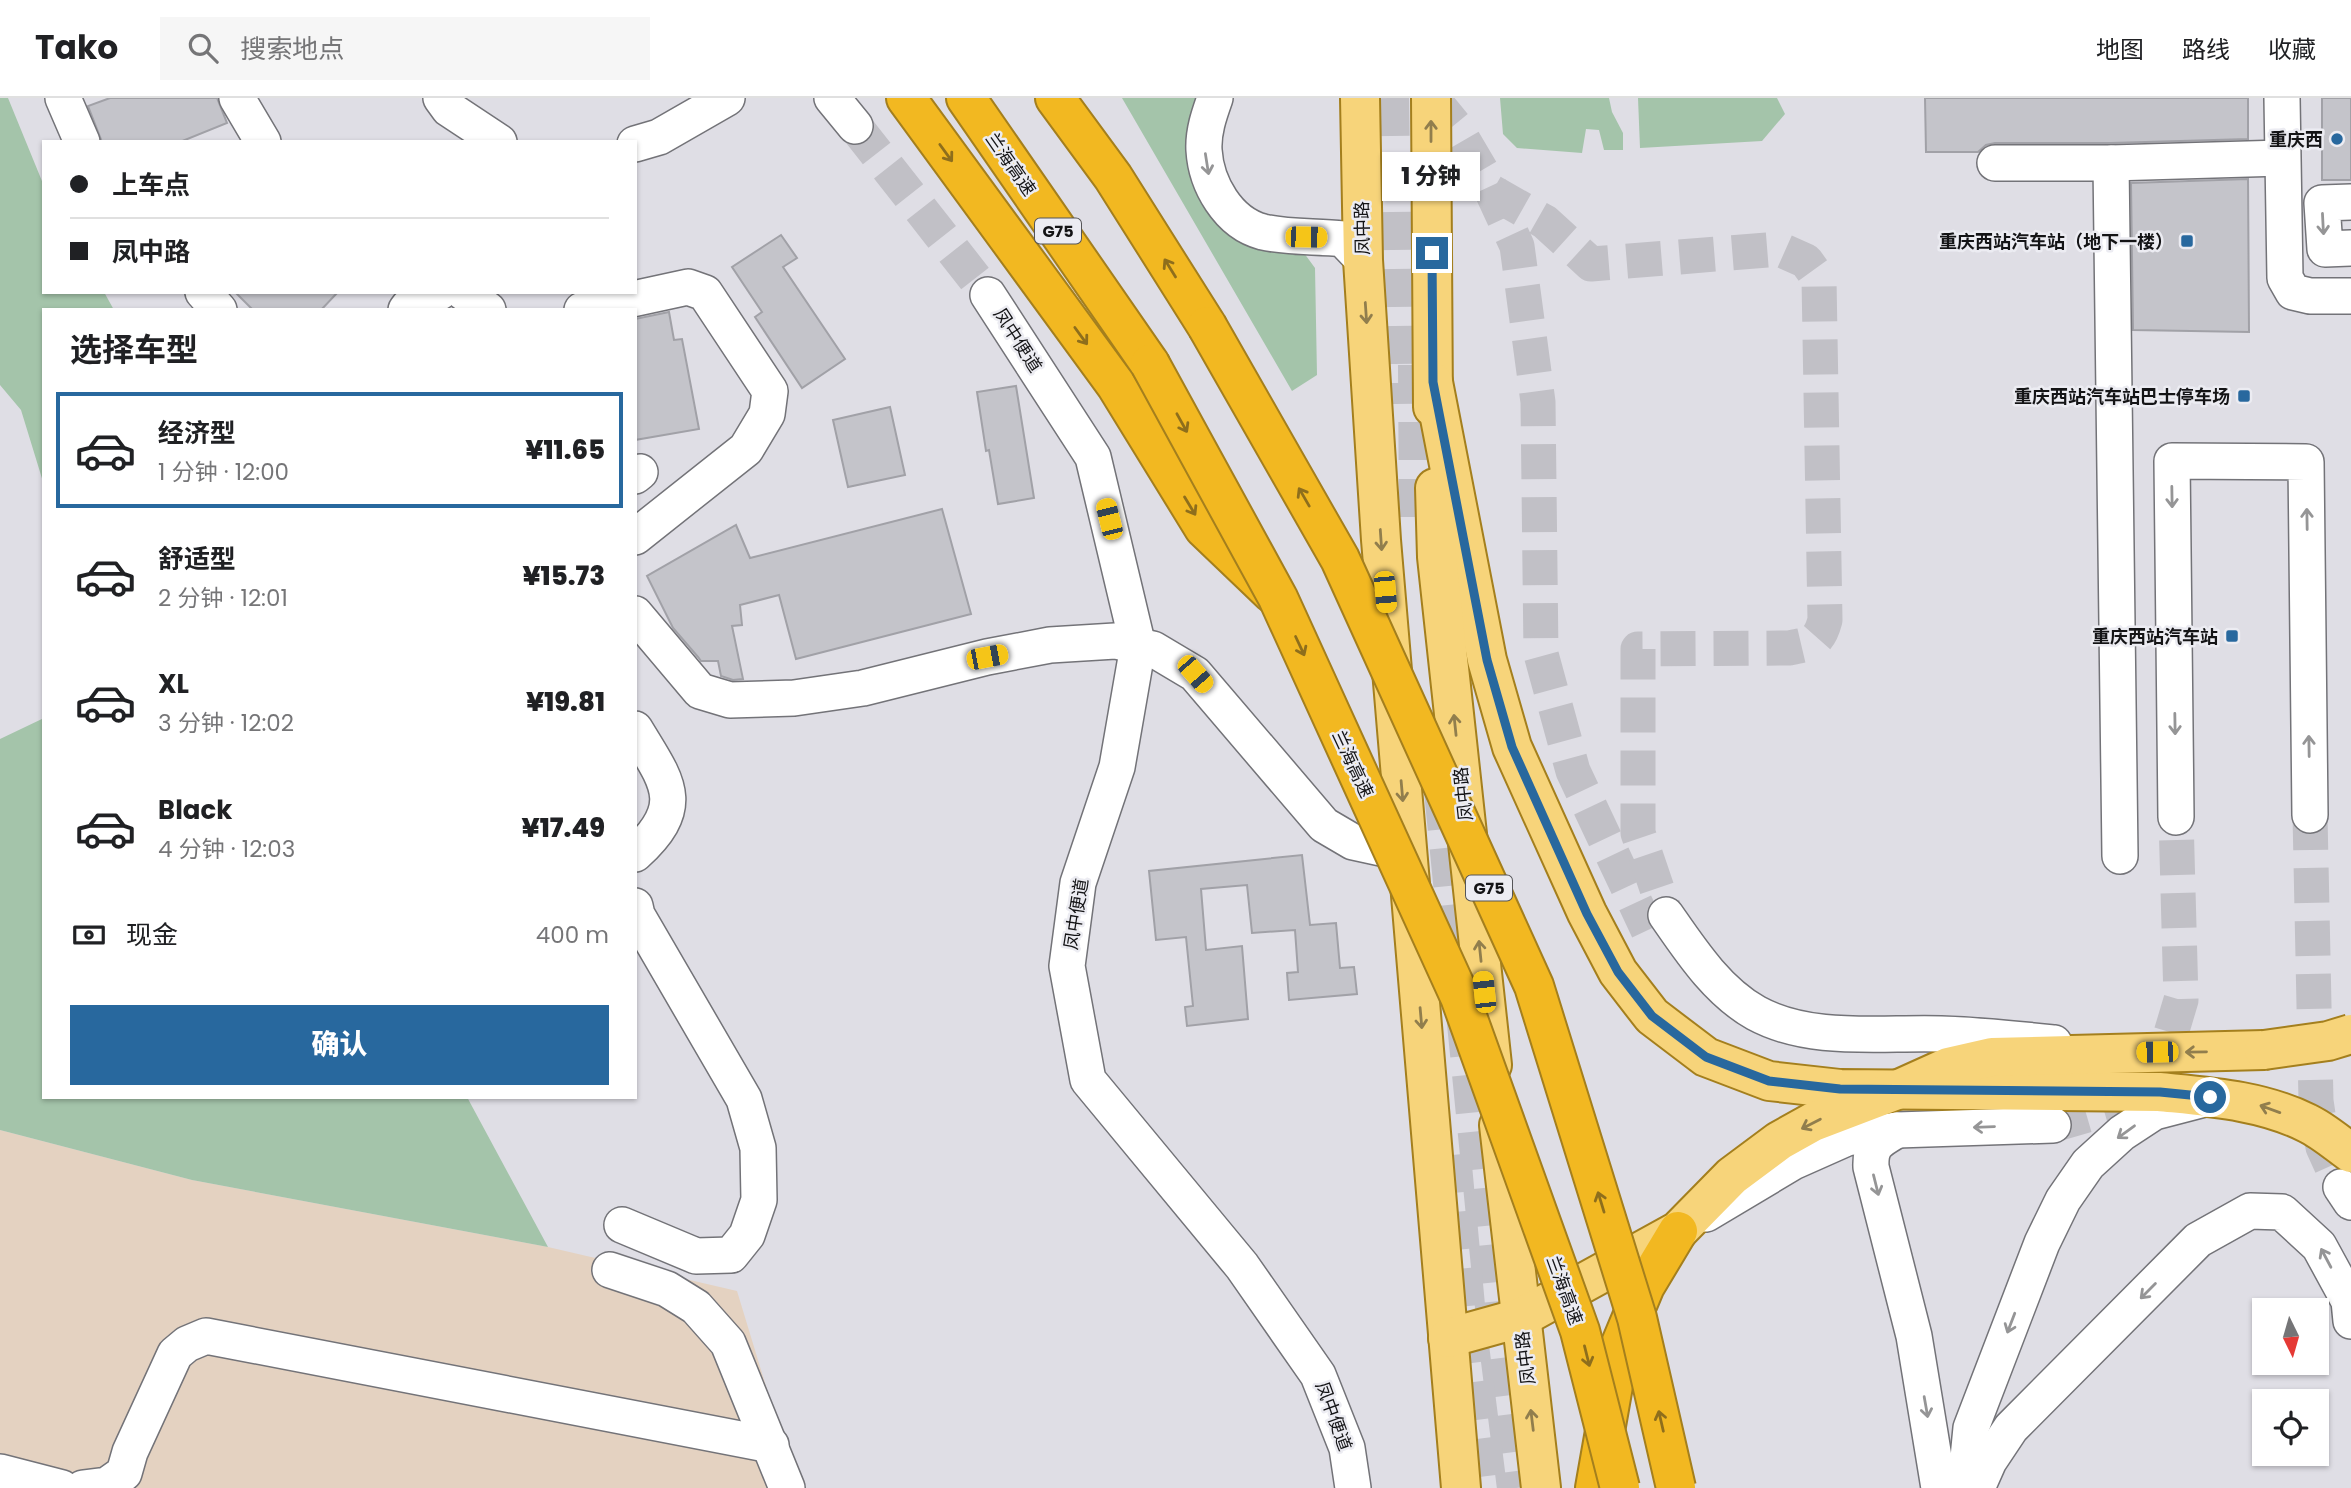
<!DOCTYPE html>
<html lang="zh">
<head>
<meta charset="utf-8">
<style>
  body { margin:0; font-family:Poppins,"Noto Sans SC",sans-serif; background:#f6f6f6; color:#202124; height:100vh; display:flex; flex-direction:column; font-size:26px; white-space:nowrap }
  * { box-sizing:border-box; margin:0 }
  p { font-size:23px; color:#757577 }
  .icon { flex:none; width:38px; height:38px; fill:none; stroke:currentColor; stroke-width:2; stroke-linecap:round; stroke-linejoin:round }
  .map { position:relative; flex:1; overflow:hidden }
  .details { position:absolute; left:42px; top:210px; width:595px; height:791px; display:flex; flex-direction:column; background:#fff; border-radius:0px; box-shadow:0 2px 5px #0004 }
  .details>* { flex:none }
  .guide { position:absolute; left:42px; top:42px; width:595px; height:154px; border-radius:0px; box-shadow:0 2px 5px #0004; display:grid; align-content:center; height:154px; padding:0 28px; background:#fff }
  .needle { width:46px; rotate:175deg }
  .controls { position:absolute; left:2252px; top:1200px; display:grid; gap:14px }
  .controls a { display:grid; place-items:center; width:77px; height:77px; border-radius:0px; background:#fff; box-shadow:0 2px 5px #0004; font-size:35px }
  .end { position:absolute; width:32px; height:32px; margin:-16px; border:9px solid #28689e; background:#fff; box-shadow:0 0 0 4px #fff }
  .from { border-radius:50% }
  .bubble { position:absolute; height:49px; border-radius:0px; background:#fff; box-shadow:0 2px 5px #0004; font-size:23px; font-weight:800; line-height:49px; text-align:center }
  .car { position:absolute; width:21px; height:42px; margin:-21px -10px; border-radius:9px; box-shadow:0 0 5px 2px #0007; background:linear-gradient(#f5c518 24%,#345 0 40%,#f5c518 0 76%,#345 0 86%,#f5c518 0) }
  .guide b { display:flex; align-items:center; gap:24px; height:66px; font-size:26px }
  .guide b+b { border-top:2px solid #e0e0e0 }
  .guide i { width:18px; height:18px; background:#202124 }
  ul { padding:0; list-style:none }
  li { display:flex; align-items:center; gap:21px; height:116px; margin:0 14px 10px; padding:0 14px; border:4px solid transparent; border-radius:0px }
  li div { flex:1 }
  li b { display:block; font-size:26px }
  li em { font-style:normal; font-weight:800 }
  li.active { border-color:#28689e }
  li>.icon { width:63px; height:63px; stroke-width:1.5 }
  h2 { padding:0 28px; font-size:32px; line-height:84px }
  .pay { display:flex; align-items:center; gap:18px; height:77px; padding:0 28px; font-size:26px }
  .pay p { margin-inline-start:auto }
  .action { display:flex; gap:14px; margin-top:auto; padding:14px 28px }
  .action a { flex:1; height:80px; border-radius:0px; background:#28689e; color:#fff; font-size:28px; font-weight:800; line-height:80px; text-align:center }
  header { display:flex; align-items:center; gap:42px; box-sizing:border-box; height:98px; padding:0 35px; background:#fff; border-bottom:2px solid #e0e0e0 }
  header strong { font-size:33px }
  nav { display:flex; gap:38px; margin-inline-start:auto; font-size:24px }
  .search { width:490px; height:63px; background:#f6f6f6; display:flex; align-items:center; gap:18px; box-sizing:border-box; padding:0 24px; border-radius:0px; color:#757577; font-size:26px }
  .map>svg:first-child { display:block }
  .industrial { fill:#e4d2c1 }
  .green { fill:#a4c4aa }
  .building { fill:#c4c4ca; stroke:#a1a1a7; stroke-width:2 }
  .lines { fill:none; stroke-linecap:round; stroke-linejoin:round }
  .minor-tunnel { stroke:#c1c0c6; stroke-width:35; stroke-dasharray:35 18; stroke-linecap:butt }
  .major-tunnel { stroke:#c1c0c6; stroke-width:38; stroke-dasharray:38 19; stroke-linecap:butt }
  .minor-casing { stroke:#737378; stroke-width:38 }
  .major-casing { stroke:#a47f1d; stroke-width:42 }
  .highway-casing { stroke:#a47f1d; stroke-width:42 }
  .minor { stroke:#fff; stroke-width:35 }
  .major { stroke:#f7d47a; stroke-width:38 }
  .highway { stroke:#f2b821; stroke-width:38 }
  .major-bridge-casing { stroke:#a47f1d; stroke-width:42; stroke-linecap:butt }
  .highway-bridge-casing { stroke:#a47f1d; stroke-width:42; stroke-linecap:butt }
  .major-bridge { stroke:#f7d47a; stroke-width:38 }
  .highway-bridge { stroke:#f2b821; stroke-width:38 }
  .oneway { stroke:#917e4d }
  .oneway2 { stroke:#8e6e1c }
  .oneway3 { stroke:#959596 }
  .route { stroke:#28689e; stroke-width:9 }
  .poi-dot { fill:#28689e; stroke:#ececf2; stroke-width:2.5 }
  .labels { text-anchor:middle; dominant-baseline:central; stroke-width:5; stroke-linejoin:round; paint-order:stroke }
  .shield { fill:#ececf2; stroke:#555558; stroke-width:2 }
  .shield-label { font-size:16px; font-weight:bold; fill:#141416 }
  .poi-label { font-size:18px; font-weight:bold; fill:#141416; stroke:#ececf2; text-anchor:end }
  .street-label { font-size:18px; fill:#141416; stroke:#ececf2 }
</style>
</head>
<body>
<header>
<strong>Tako</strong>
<div class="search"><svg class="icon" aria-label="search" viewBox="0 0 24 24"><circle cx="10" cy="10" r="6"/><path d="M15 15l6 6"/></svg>搜索地点</div>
<nav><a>地图</a><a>路线</a><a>收藏</a></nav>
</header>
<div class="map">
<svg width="2351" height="1390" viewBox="0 0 2351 1390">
  <rect width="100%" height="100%" fill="#dfdee5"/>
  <path class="industrial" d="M0 1032 192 1082 548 1149 737 1193 797 1390H0Z"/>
  <g class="green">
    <path d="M0 0H8L44 88V194H104L114 212H44V387L21 312 0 287Z"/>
    <path d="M1122 0H1196C1185 35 1186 48 1195 82L1304 155 1315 170 1317 277 1292 293Z"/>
    <path d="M1500 0H1609L1612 14 1623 35V52H1604L1599 32 1586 31 1582 55 1517 50 1503 36Z"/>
    <path d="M1638 0H1777L1785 16 1762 43 1640 50Z"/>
    <path d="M44 620V999H467L548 1149 192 1082 0 1032V641Z"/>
  </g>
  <g class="building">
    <path d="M110 0H217L227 25 180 44H102L88 8Z"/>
    <path d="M1925 0H2248V41L2111 45H1995L1986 47 1978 54H1926Z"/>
    <rect x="2322" y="0" width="29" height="82"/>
    <path d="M2248 81 2249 234 2133 232 2131 85Z"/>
    <path d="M781 137 797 160 783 169 845 261 802 290 755 219 762 214 732 169Z"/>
    <path d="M235 194H338L321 212H253Z"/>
    <path d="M669 214 674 242 682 241 699 331 635 342V221Z"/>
    <path d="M1016 288 1034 400 998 406 989 352 986 353 977 294Z"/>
    <path d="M890 309 905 377 848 389 833 322Z"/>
    <path d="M942 411 971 516 796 561 779 497 740 507 742 527 732 528 743 581 733 582 721 578 718 563H701L698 559 673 530 647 478 736 427 750 460Z"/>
    <path d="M1302 757 1310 827 1336 825 1340 870 1354 869 1357 896 1289 902 1287 875 1298 874 1295 832 1252 835 1247 787 1201 791 1206 852 1242 848 1248 921 1187 928 1185 909 1193 908 1186 839 1156 842 1149 773Z"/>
  </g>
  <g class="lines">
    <g class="minor-tunnel">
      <path d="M1432 0 1455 28 1486 81 1517 148 1538 304 1541 556 1573 673 1648 832"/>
      <path d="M855 28 988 197"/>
      <path d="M1492 94 1545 124 1591 166 1779 151 1806 163 1819 181 1825 522C1819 545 1811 546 1789 550L1638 551V735L1666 817"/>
      <path d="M2310 717 2316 1003 2323 1049 2341 1089"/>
      <path d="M2053 1027 2108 1011 2147 980 2167 949 2181 902 2176 719"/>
    </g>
    <g class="major-tunnel">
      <path d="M1390 0 1395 306"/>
      <path d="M1417 267 1418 434"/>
      <path d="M1443 693 1497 1239 1516 1390"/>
      <path d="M1452 1057 1469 1240 1488 1390"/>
    </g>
    <defs>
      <g id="minor">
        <path d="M63 0 82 44"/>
        <path d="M237 0 263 44"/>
        <path d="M441 0 449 11 499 44"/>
        <path d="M832 0 855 28"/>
        <path d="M1215 0C1209 17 1203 34 1204 52 1206 86 1228 125 1263 134 1289 140 1317 138 1343 141L1363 162"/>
        <path d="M2282 0 2285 180 2293 194 2310 198H2351"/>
        <path d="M635 46 659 39 727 0"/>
        <path d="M1995 65H2111L2282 60"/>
        <path d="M2111 65 2120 758"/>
        <path d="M2351 104 2322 105 2325 151 2351 150"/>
        <path d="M203 194 219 212"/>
        <path d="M463 194 488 212"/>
        <path d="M988 197 1093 359 1138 548 1117 669 1078 785 1067 868 1088 982 1242 1168 1318 1277 1347 1350 1353 1390"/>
        <path d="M406 212 409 208 440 194"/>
        <path d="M582 212 688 189 705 195 770 293 767 316 746 351 635 439"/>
        <path d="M635 378 640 374"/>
        <path d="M635 516 700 593 730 602 794 600 863 590 987 559 1050 547 1115 543 1153 551 1195 576 1324 727 1353 744 1408 756"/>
        <path d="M635 631C667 684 689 707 635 756"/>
        <path d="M2176 719 2172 363 2306 364 2310 717"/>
        <path d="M1666 817C1691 853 1717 893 1756 915 1811 945 1882 934 1941 936 1979 937 2016 941 2054 945"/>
        <path d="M1897 1032C1879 1043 1870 1046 1871 1069L1914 1238 1939 1390"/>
        <path d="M2341 1089 2351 1104"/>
        <path d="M1706 1116 1793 1064 1847 1040 1897 1032 2053 1027"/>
        <path d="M622 1127 696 1158 731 1157 747 1137 759 1102 758 1050 744 1001 637 817 635 808"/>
        <path d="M610 1172 667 1191 696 1209 728 1245 787 1390"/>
        <path d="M0 1374 62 1390"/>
        <path d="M83 1390 107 1387 124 1375 130 1354 175 1256 187 1246 206 1238 771 1347"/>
        <path d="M1965 1390 1971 1330 2042 1145 2063 1102 2088 1066 2122 1035 2154 1014 2204 1001"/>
        <path d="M1977 1390 1989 1363 2011 1330 2198 1142 2250 1113 2282 1114 2319 1148 2349 1203 2351 1223"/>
      </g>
      <g id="major">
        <path d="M1360 0 1363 162 1381 442 1461 1390"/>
        <path d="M1431 0 1433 309"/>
        <path d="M1433 284 1487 562 1512 649 1587 815 1618 874 1652 918 1706 959 1769 983 1840 991 2159 994C2209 999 2261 1002 2307 1025 2322 1032 2337 1045 2351 1055"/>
        <path d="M1435 390 1437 459 1492 967"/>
        <path d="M1499 1027 1541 1390"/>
        <path d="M1448 1240 1520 1220 1678 1133 1732 1078 1779 1043 1813 1024 1897 992 1948 969 1992 959 2264 952"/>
      </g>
      <g id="highway">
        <path d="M906 0 1116 287 1204 430 1272 495"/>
        <path d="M966 0 1150 266"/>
        <path d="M1055 0 1113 79 1207 228"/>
        <path d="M1595 1390 1620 1248 1645 1188 1678 1133"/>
      </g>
    </defs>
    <use href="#minor" class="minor-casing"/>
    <use href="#major" class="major-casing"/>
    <use href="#highway" class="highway-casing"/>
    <use href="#minor" class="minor"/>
    <use href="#major" class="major"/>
    <use href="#highway" class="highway"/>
    <defs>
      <path id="major-bridge" d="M2264 952 2328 943 2351 936"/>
      <g id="highway-bridge">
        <path d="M1207 228 1340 461 1534 888 1637 1220 1676 1390"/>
        <path d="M1150 266 1278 500 1460 899 1580 1233 1620 1390"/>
      </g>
    </defs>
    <use href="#major-bridge" class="major-bridge-casing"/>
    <use href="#highway-bridge" class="highway-bridge-casing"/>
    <use href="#major-bridge" class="major-bridge"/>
    <use href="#highway-bridge" class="highway-bridge"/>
  </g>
  <defs><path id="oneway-shaft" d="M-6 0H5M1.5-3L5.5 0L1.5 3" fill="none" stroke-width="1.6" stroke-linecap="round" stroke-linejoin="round" transform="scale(1.75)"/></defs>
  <g class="oneway">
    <use href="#oneway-shaft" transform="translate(1431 33) rotate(-90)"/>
    <use href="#oneway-shaft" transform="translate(1366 215) rotate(86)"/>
    <use href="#oneway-shaft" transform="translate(1381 442) rotate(86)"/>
    <use href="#oneway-shaft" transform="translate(1455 627) rotate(-96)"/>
    <use href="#oneway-shaft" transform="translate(1402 693) rotate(85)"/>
    <use href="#oneway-shaft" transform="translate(1480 853) rotate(-96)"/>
    <use href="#oneway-shaft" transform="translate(1421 920) rotate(85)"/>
    <use href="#oneway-shaft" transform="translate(2196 954) rotate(179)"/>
    <use href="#oneway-shaft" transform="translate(2270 1011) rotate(-160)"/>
    <use href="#oneway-shaft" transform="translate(1811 1026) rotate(153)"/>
    <use href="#oneway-shaft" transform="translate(1532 1322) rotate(-97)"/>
  </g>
  <g class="oneway2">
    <use href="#oneway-shaft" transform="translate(946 55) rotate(54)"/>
    <use href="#oneway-shaft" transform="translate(1170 170) rotate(-122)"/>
    <use href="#oneway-shaft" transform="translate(1081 238) rotate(54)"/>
    <use href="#oneway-shaft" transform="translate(1182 325) rotate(61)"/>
    <use href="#oneway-shaft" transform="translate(1304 399) rotate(-120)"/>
    <use href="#oneway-shaft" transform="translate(1190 408) rotate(59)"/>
    <use href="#oneway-shaft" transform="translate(1300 548) rotate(65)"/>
    <use href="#oneway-shaft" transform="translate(1601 1104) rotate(-107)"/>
    <use href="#oneway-shaft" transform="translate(1587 1258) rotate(76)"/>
    <use href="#oneway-shaft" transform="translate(1661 1323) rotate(-103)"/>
  </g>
  <g class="oneway3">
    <use href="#oneway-shaft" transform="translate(1207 66) rotate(81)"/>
    <use href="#oneway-shaft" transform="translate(2323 126) rotate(87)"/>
    <use href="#oneway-shaft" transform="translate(2172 399) rotate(89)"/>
    <use href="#oneway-shaft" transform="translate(2307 421) rotate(-91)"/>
    <use href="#oneway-shaft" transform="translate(2175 626) rotate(89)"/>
    <use href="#oneway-shaft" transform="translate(2309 648) rotate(-91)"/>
    <use href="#oneway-shaft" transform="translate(1984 1029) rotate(178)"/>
    <use href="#oneway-shaft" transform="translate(2126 1034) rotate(144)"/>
    <use href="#oneway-shaft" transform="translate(1876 1087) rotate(76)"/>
    <use href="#oneway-shaft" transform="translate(2326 1160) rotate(-118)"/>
    <use href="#oneway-shaft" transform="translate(2148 1193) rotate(135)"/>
    <use href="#oneway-shaft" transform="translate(2011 1225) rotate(111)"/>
    <use href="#oneway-shaft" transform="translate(1926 1309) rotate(80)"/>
  </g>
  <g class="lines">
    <path class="route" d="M1432 155 1433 284 1487 562 1512 649 1587 816 1618 874 1652 918 1706 959 1769 983 1840 991 2160 994 2210 999"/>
  </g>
  <g class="poi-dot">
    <circle cx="2337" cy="41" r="7"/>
    <rect x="2180" y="136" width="14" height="14" rx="3.5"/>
    <rect x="2237" y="291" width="14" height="14" rx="3.5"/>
    <rect x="2225" y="531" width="14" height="14" rx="3.5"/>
  </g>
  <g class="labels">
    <g class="shield">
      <rect x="1035" y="120.5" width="46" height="25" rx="5"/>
      <rect x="1466" y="777.5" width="46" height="25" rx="5"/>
    </g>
    <g class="shield-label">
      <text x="1058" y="133">G75</text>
      <text x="1489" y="790">G75</text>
    </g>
    <g class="poi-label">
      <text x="2323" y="41">重庆西</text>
      <text x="2173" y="143">重庆西站汽车站（地下一楼）</text>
      <text x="2230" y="298">重庆西站汽车站巴士停车场</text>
      <text x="2218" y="538">重庆西站汽车站</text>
    </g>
    <g class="street-label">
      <text transform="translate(1011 66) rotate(55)">兰海高速</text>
      <text transform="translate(1362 130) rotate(-91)">凤中路</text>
      <text transform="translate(1018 242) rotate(57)">凤中便道</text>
      <text transform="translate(1353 666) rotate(65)">兰海高速</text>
      <text transform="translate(1463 696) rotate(-96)">凤中路</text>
      <text transform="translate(1076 816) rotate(-81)">凤中便道</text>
      <text transform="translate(1565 1192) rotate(70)">兰海高速</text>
      <text transform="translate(1525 1260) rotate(-97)">凤中路</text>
      <text transform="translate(1334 1318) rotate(70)">凤中便道</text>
    </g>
  </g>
</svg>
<div class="controls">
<a><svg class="needle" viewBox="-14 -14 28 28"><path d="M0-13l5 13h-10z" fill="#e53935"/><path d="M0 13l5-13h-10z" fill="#757577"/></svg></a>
<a><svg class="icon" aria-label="locate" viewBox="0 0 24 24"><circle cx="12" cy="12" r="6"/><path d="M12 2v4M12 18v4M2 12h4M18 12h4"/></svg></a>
</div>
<i class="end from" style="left:2210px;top:999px"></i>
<i class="end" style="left:1432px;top:155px"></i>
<div class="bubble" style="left:1382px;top:54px;width:98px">1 分钟</div>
<i class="car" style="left:1306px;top:139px;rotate:91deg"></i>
<i class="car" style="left:1109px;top:421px;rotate:346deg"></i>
<i class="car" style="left:1385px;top:494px;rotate:175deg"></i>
<i class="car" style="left:987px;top:559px;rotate:79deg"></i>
<i class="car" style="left:1195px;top:576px;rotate:139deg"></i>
<i class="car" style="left:1484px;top:894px;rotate:354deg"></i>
<i class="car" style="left:2157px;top:954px;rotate:269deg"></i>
<div class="guide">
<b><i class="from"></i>上车点</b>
<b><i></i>凤中路</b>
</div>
<section class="details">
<h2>选择车型</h2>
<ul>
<li class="active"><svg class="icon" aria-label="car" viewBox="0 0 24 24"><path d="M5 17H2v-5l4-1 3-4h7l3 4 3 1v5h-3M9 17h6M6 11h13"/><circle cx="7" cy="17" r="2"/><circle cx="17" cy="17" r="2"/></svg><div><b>经济型</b><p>1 分钟 · 12:00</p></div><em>¥11.65</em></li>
<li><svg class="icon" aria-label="car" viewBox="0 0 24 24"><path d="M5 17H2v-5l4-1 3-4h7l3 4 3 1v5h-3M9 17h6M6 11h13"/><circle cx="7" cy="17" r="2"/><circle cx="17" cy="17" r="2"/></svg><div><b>舒适型</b><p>2 分钟 · 12:01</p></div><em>¥15.73</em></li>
<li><svg class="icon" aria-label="car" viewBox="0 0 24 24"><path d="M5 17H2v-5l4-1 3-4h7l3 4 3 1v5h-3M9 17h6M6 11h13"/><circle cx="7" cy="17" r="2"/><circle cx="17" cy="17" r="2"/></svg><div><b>XL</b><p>3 分钟 · 12:02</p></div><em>¥19.81</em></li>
<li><svg class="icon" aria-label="car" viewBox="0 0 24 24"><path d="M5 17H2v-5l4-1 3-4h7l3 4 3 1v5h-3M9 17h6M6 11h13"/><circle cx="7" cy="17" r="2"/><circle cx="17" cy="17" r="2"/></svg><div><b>Black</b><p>4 分钟 · 12:03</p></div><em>¥17.49</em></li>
</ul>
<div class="pay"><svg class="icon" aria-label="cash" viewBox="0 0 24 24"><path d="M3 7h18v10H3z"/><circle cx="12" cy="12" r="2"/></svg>现金<p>400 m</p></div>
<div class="action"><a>确认</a></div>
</section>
</div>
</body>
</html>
